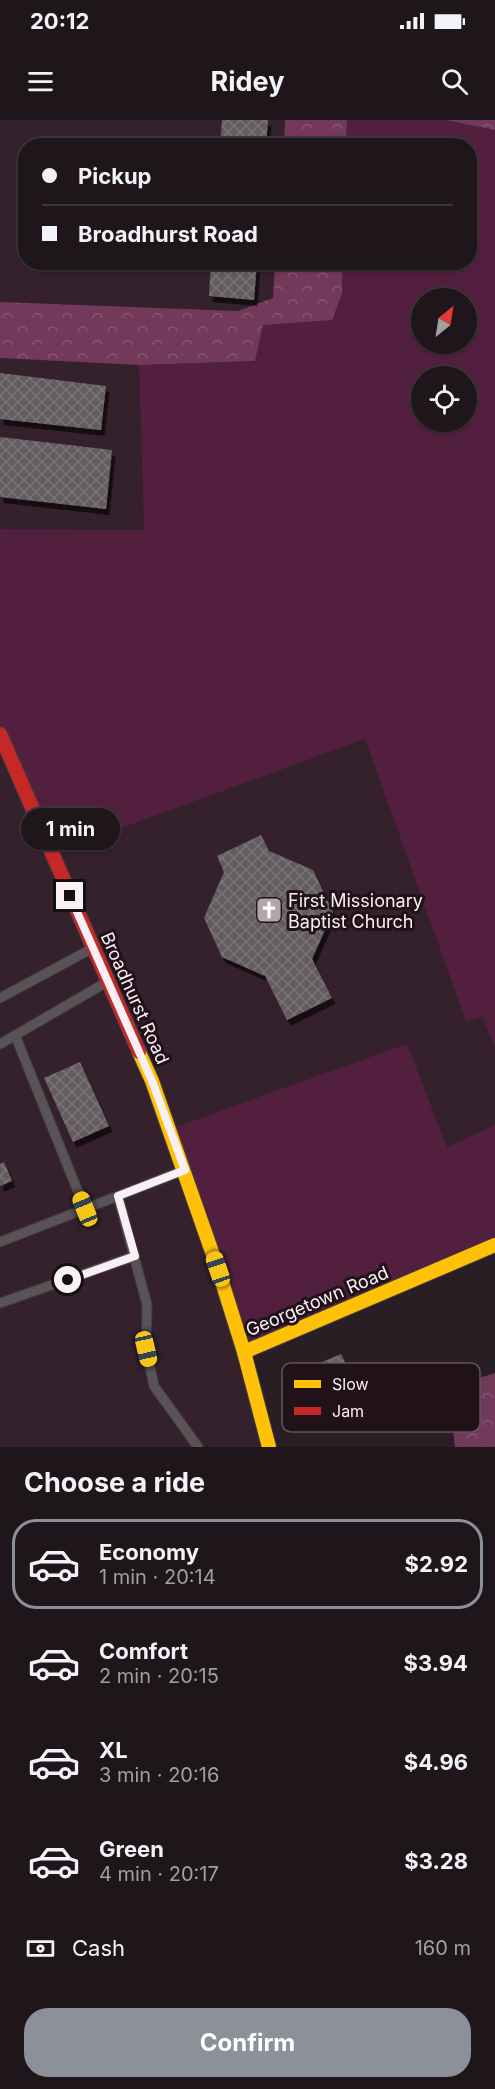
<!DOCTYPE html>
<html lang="en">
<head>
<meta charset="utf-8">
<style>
  body { margin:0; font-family:Inter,sans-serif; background:#261f23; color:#f1f3f6; height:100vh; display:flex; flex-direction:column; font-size:22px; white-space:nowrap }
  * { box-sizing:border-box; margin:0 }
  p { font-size:20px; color:#a19fa2 }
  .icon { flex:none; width:33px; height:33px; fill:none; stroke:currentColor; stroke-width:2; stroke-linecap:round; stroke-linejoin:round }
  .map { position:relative; height:1327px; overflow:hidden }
  .panel { display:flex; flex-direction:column; background:#1e161a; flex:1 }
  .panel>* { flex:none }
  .hud { position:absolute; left:18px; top:18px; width:459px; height:132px; border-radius:24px; box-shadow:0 2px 4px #0004,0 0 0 2px #3c3539; display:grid; align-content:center; height:132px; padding:0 24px; background:#1e161a }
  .needle { width:39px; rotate:30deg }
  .fabs { position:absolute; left:411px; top:168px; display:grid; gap:12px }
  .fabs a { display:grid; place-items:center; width:66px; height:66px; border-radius:50%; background:#1e161a; box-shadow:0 2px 4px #0004,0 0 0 2px #3c3539; font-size:30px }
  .end { position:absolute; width:27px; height:27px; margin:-14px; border:8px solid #faeff4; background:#111; box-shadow:0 0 0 3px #111 }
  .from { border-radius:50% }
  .bubble { position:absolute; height:42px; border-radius:21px; background:#1e161a; box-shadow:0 2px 4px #0004,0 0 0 2px #3c3539; font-size:20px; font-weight:700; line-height:42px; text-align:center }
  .car { position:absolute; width:18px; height:36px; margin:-18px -9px; border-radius:8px; box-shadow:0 0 4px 2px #0007; background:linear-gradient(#f5c518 24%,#345 0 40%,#f5c518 0 76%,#345 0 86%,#f5c518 0) }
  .hud b { display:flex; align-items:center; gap:21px; height:57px; font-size:22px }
  .hud b+b { border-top:2px solid #3c3539 }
  .hud i { width:15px; height:15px; background:#f1f3f6 }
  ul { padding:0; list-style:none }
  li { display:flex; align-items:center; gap:18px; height:90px; margin:0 12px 9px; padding:0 12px; border:3px solid transparent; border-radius:24px }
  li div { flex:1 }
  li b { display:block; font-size:22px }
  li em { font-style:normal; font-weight:700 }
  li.current { border-color:#8c9099 }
  li>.icon { width:54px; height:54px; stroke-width:1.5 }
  h2 { padding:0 24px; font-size:27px; line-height:72px }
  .pay { display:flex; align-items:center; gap:15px; height:66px; padding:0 24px; font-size:22px }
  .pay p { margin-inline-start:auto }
  .cta { display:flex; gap:12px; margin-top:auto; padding:12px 24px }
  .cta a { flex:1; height:69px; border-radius:24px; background:#8c9099; color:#fff; font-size:24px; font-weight:700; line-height:69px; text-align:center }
  .status { display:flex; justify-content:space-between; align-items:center; height:42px; padding:0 30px; background:#1e161a; direction:ltr }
  .status svg { height:16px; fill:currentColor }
  header { display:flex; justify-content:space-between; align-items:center; height:78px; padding:0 24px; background:#1e161a; font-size:27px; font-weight:700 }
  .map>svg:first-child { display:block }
  .built { fill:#35212c }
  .green { fill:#52203e; fill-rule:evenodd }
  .forest { fill:url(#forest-crowns) }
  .building { fill:url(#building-cross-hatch); filter:url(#shadow) }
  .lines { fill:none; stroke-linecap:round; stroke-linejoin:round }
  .lane-casing { stroke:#423b3f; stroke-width:11 }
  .slow-casing { stroke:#423b3f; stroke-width:16 }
  .jam-casing { stroke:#423b3f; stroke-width:16 }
  .lane { stroke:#595256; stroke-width:9 }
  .slow { stroke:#ffc107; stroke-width:14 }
  .jam { stroke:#c62828; stroke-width:14 }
  .route { stroke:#faeff4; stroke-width:8 }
  .labels { text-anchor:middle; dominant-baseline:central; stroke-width:6; stroke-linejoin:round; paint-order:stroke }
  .poi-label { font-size:18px; fill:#faeff4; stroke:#21121a; text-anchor:start }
  .street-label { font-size:18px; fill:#faeff4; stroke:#21121a }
  .key { fill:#21121a; stroke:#62545b; stroke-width:1.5 }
  .key-label { font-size:16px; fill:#faeff4 }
</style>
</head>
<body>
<div class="status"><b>20:12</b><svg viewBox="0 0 49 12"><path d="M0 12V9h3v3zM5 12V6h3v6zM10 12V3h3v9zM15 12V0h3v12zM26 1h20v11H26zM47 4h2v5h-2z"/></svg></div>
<header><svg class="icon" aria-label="menu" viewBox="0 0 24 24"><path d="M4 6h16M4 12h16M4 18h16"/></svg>Ridey<svg class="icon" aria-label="search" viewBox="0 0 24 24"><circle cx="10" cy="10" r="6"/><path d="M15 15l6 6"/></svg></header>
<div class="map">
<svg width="495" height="1327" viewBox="0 0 495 1327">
  <defs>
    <pattern id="forest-crowns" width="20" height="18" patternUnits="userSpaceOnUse" patternTransform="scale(1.5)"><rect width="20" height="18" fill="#73395b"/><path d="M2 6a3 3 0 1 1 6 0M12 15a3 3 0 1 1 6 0" fill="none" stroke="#885673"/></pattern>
    <pattern id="building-cross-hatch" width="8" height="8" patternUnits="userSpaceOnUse" patternTransform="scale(1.5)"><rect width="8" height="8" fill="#645c60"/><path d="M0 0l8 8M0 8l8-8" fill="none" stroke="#7b7477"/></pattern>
    <filter id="shadow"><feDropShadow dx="3.5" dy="6" stdDeviation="0" flood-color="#0009"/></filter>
  </defs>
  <rect width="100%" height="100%" fill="#281e23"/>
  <g class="built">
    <path d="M0 0H285L284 25 26 26V142L275 143 273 178 238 191 0 182Z"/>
    <path d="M0 238 139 245 144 410 0 409Z"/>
    <path d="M0 614 52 732 365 619 466 902 482 897 495 927V1005L447 1027 170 1009 269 1327H0Z"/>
  </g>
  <g class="green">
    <path d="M347 0H445L495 10V927L482 897 466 902 365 619 52 733 0 615V409L144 410 139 245 255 241 263 205 342 173V143L470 142V26L346 25ZM422 178H466V224H422ZM422 256H466V302H422Z"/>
    <path d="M407 924 447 1027 495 1005V1125L244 1232 170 1009Z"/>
  </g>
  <g class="forest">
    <path d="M285 0H347L346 25H284Z"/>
    <path d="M445 0H495V10Z"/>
    <path d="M275 143H342V173L332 200 263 205 255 241 139 245 0 238V182L238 191 273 178Z"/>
    <path d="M495 1253V1327H455L448 1268Z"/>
  </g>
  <g class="building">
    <path d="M222 0H268L266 26H220Z"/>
    <path d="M211 142H257L254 180 209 176Z"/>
    <path d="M0 253 106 266 101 310 0 299Z"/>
    <path d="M0 317 112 330 106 389 0 377Z"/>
    <path d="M261 715 269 731 313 750 333 792 312 839 332 878 287 900 265 856 222 837 204 798 224 752 217 736Z"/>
    <path d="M80 942 109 1006 73 1022 44 958Z"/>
    <path d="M4 1042 12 1061 0 1066V1044Z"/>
    <path d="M341 1234 354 1261 321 1276 308 1248Z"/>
  </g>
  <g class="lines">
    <defs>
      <g id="lane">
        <path d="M0 878 91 829"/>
        <path d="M15 915 85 1089"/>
        <path d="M0 924 107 862"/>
        <path d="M118 1076 147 1185 146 1229 154 1266 198 1327"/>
        <path d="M0 1122 182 1051"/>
        <path d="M0 1183 135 1136"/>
      </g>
      <g id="slow">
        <path d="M139 932 152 961 218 1149 244 1232 269 1327"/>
        <path d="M244 1232 495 1125"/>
      </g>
      <path id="jam" d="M0 614 139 932"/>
    </defs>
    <use href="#lane" class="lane-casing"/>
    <use href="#slow" class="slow-casing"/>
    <use href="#jam" class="jam-casing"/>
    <use href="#lane" class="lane"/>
    <use href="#slow" class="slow"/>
    <use href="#jam" class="jam"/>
  </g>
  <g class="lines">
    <path class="route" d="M68 1160 135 1136 118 1076 185 1050 152 961 70 776"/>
  </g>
  <defs>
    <symbol id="church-square" viewBox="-11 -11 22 22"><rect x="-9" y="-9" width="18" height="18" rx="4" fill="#b0a6ab" stroke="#21121a"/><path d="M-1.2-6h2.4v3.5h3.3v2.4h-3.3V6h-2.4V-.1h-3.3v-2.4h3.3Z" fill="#fff"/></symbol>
  </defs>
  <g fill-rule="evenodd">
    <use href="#church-square" x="254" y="775" width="30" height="30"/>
  </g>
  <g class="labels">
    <g class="poi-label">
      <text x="288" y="780">First Missionary<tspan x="288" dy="21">Baptist Church</tspan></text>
    </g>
    <g class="street-label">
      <text transform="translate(135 878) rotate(66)">Broadhurst Road</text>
      <text transform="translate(317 1181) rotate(-23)">Georgetown Road</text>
    </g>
  </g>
  <rect x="282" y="1243" width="198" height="69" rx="9" class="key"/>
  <rect x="294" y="1260" width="27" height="8" fill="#ffc107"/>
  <rect x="294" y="1287" width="27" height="8" fill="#c62828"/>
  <g class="key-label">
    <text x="332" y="1270">Slow</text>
    <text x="332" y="1297">Jam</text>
  </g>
</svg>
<div class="fabs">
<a><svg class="needle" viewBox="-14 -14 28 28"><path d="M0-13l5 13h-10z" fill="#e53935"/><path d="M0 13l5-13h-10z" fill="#a19fa2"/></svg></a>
<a><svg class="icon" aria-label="locate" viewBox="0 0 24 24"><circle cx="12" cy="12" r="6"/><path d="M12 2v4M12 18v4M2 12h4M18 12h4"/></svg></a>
</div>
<i class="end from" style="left:68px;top:1160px"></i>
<i class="end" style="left:70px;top:776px"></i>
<div class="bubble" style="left:21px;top:688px;width:99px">1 min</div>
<i class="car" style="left:85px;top:1089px;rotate:338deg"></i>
<i class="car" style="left:218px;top:1149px;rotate:341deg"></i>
<i class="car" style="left:146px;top:1229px;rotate:167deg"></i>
<div class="hud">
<b><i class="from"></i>Pickup</b>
<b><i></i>Broadhurst Road</b>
</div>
</div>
<section class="panel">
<h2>Choose a ride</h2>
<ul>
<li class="current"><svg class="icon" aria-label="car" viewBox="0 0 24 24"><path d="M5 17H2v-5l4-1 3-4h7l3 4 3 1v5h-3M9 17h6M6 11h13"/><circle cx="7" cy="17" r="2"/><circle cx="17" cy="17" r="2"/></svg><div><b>Economy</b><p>1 min · 20:14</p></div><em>$2.92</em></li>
<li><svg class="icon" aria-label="car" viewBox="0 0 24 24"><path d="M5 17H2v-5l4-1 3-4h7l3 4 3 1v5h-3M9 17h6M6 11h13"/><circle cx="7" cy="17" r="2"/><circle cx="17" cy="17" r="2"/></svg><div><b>Comfort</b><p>2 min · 20:15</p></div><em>$3.94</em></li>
<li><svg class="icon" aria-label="car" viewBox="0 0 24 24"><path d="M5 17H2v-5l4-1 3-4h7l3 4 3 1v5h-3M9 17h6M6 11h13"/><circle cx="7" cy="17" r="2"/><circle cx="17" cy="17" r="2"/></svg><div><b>XL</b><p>3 min · 20:16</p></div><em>$4.96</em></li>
<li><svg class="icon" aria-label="car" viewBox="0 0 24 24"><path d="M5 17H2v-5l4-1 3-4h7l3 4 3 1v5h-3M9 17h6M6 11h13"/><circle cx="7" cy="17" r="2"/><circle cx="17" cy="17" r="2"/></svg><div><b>Green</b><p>4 min · 20:17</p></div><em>$3.28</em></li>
</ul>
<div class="pay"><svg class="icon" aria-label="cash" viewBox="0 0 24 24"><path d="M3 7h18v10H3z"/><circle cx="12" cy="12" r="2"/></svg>Cash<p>160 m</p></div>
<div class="cta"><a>Confirm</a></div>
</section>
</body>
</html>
